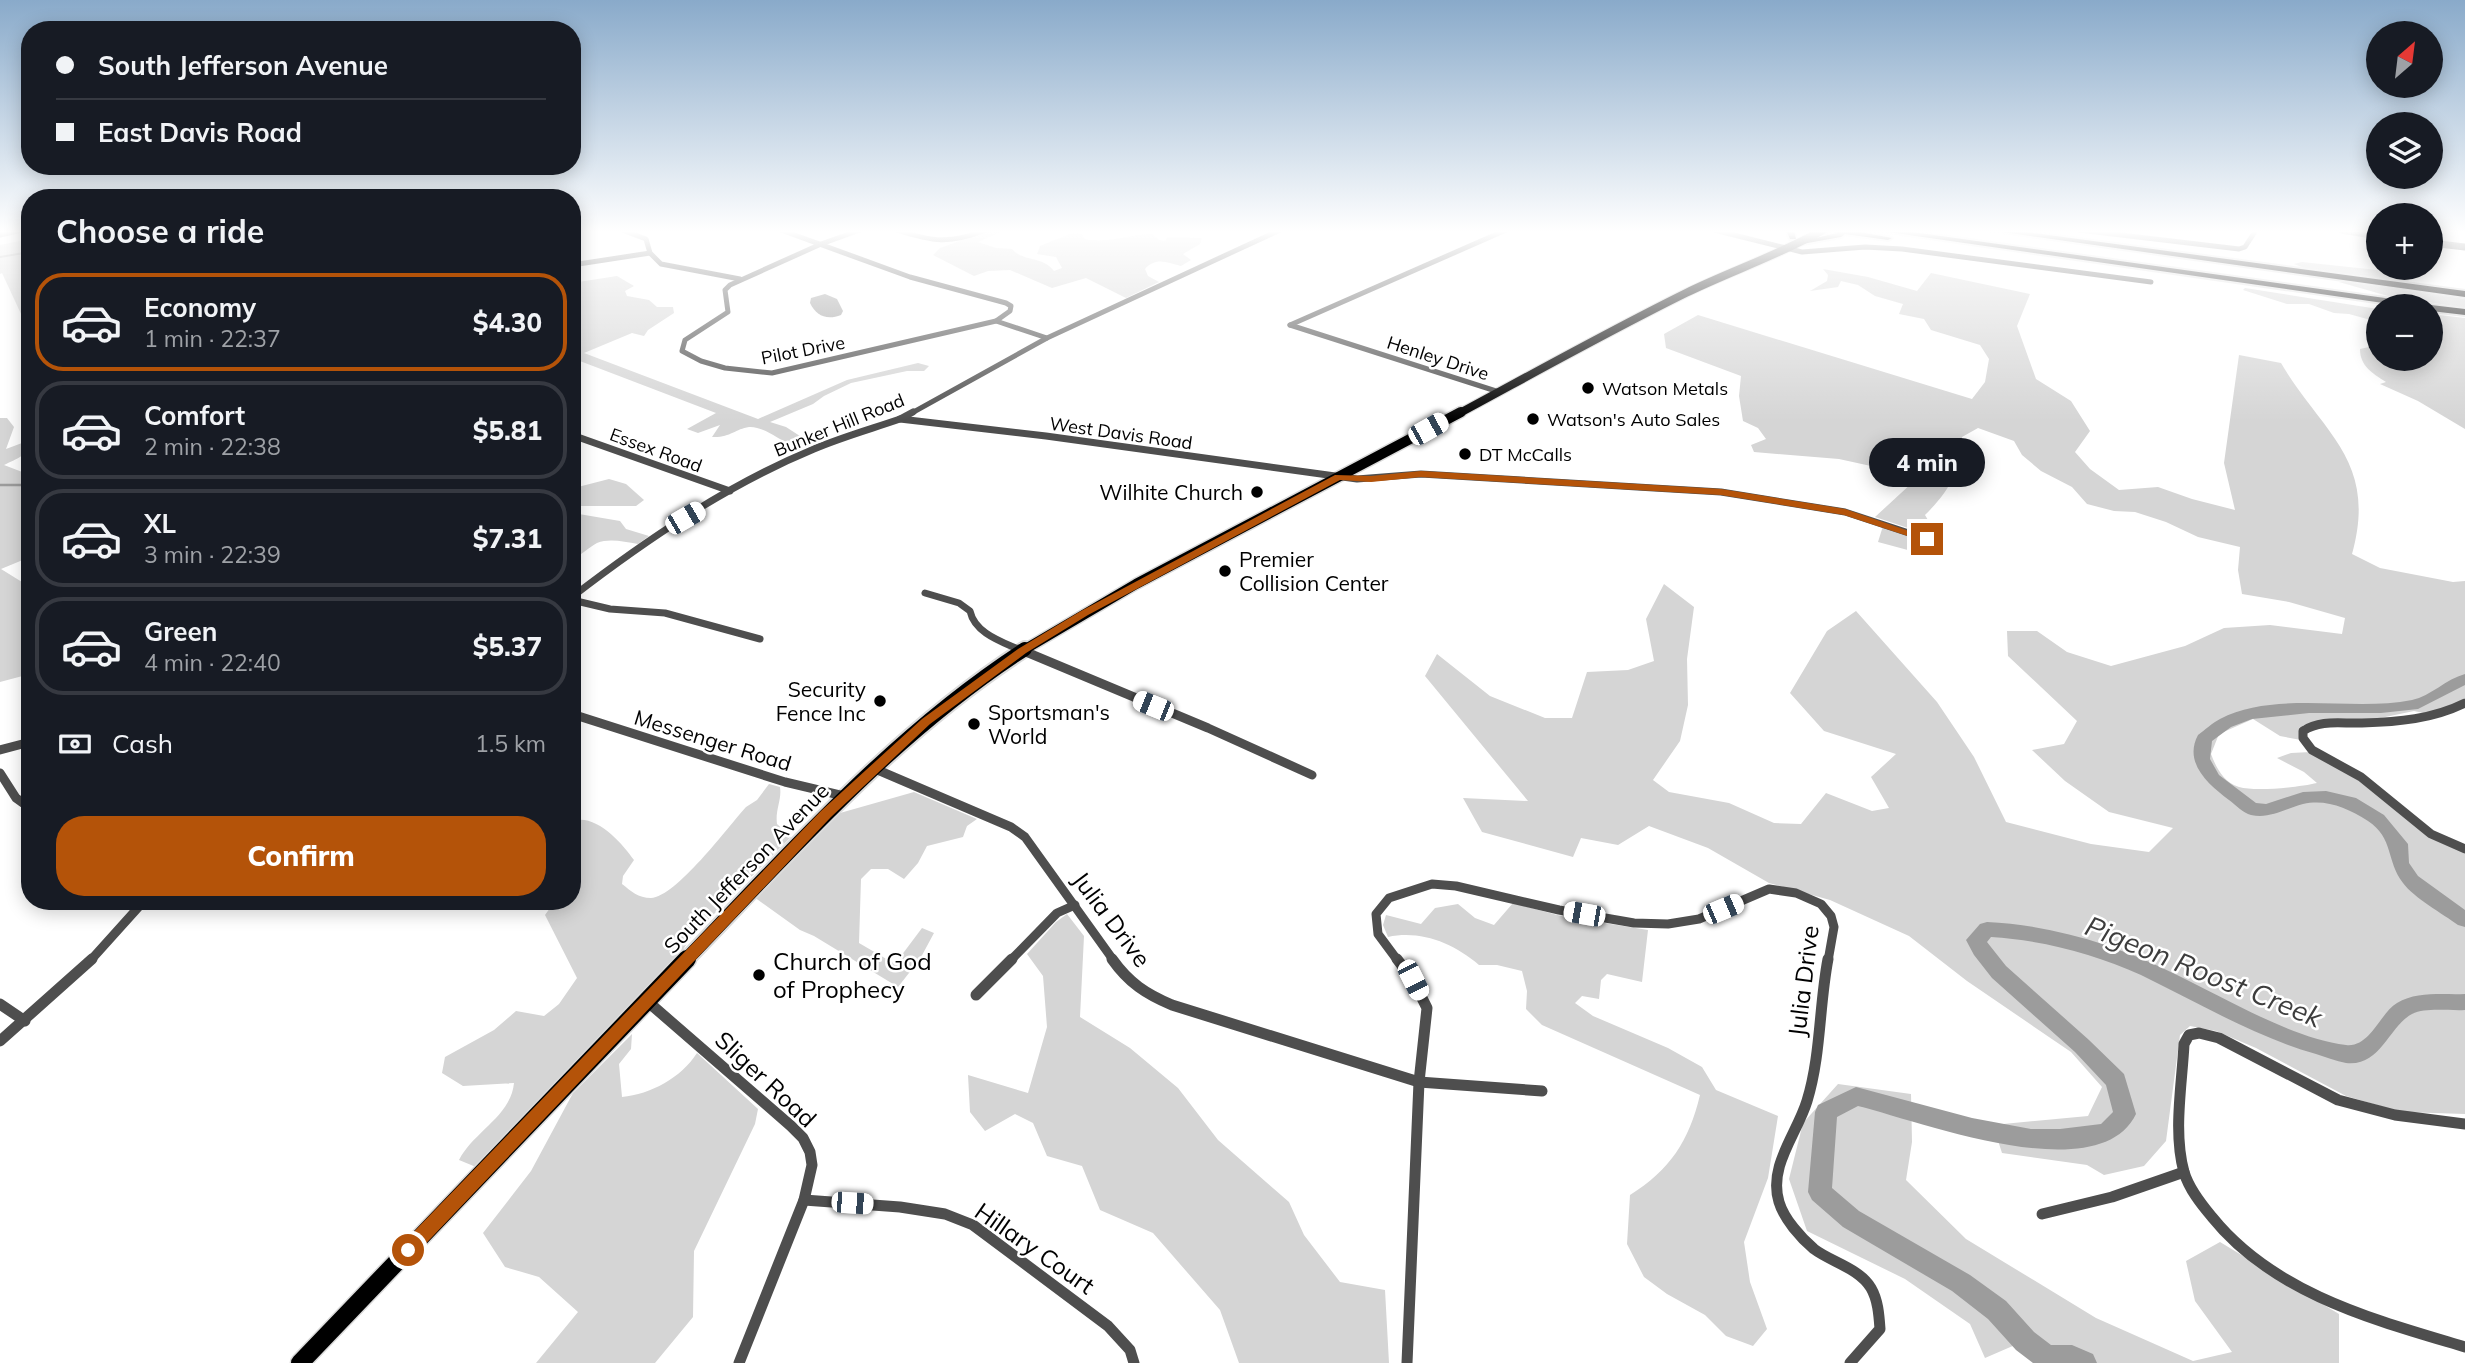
<!DOCTYPE html>
<html lang="en">
<head>
<meta charset="utf-8">
<style>
  body { margin:0; font-family:Mulish,sans-serif; background:#242831; color:#f1f3f6; height:100vh; display:flex; flex-direction:column; font-size:26px; white-space:nowrap }
  * { box-sizing:border-box; margin:0 }
  p { font-size:23px; color:#9ea1a6 }
  .icon { flex:none; width:38px; height:38px; fill:none; stroke:currentColor; stroke-width:2; stroke-linecap:round; stroke-linejoin:round }
  .map { position:relative; flex:1; overflow:hidden }
  .details { position:absolute; left:21px; top:189px; width:560px; height:721px; display:flex; flex-direction:column; background:#171b24; border-radius:28px; box-shadow:0 4px 18px #0003 }
  .details>* { flex:none }
  .top-card { position:absolute; left:21px; top:21px; width:560px; height:154px; border-radius:28px; box-shadow:0 4px 18px #0003; display:grid; align-content:center; height:154px; padding:0 35px; background:#171b24 }
  .needle { width:46px; rotate:28deg }
  .buttons { position:absolute; left:2366px; top:21px; display:grid; gap:14px }
  .buttons a { display:grid; place-items:center; width:77px; height:77px; border-radius:50%; background:#171b24; box-shadow:0 4px 18px #0003; font-size:35px }
  .end { position:absolute; width:32px; height:32px; margin:-16px; border:9px solid #b45309; background:#fff; box-shadow:0 0 0 4px #fff }
  .from { border-radius:50% }
  .bubble { position:absolute; height:49px; border-radius:24px; background:#171b24; box-shadow:0 4px 18px #0003; font-size:23px; font-weight:800; line-height:49px; text-align:center }
  .car { position:absolute; width:21px; height:42px; margin:-21px -10px; border-radius:9px; box-shadow:0 0 5px 2px #0007; background:linear-gradient(#fff 24%,#345 0 40%,#fff 0 76%,#345 0 86%,#fff 0) }
  .top-card b { display:flex; align-items:center; gap:24px; height:66px; font-size:26px }
  .top-card b+b { border-top:2px solid #363941 }
  .top-card i { width:18px; height:18px; background:#f1f3f6 }
  ul { padding:0; list-style:none }
  li { display:flex; align-items:center; gap:21px; height:98px; margin:0 14px 10px; padding:0 21px; border:4px solid #363941; border-radius:28px }
  li div { flex:1 }
  li b { display:block; font-size:26px }
  li em { font-style:normal; font-weight:800 }
  li.selected { border-color:#b45309 }
  li>.icon { width:63px; height:63px; stroke-width:1.5 }
  h2 { padding:0 35px; font-size:32px; line-height:84px }
  .pay { display:flex; align-items:center; gap:18px; height:77px; padding:0 35px; font-size:26px }
  .pay p { margin-inline-start:auto }
  .primary-button { display:flex; gap:14px; margin-top:auto; padding:14px 35px }
  .primary-button a { flex:1; height:80px; border-radius:28px; background:#b45309; color:#fff; font-size:28px; font-weight:800; line-height:80px; text-align:center }
  .map>svg:first-child { display:block }
  .green { fill:#d5d5d5 }
  .water { fill:#9c9c9c }
  .lines { fill:none; stroke-linecap:round; stroke-linejoin:round }
  .stream-far1 { stroke:#9c9c9c; stroke-width:2 }
  .stream { stroke:#9c9c9c; stroke-width:2.5 }
  .river { fill:#9c9c9c; fill-rule:evenodd }
  .primary-far3-casing { stroke:#dbdbdb; stroke-width:10 }
  .primary-far2-casing { stroke:#dbdbdb; stroke-width:13 }
  .primary-far1-casing { stroke:#dbdbdb; stroke-width:18 }
  .primary-casing { stroke:#dbdbdb; stroke-width:21 }
  .motorway-casing { stroke:#dbdbdb; stroke-width:4 }
  .minor-far3 { stroke:#4e4e4e; stroke-width:5 }
  .minor-far2 { stroke:#4e4e4e; stroke-width:7 }
  .minor-far1 { stroke:#4e4e4e; stroke-width:9 }
  .minor { stroke:#4e4e4e; stroke-width:11 }
  .secondary { stroke:#1b1b1b; stroke-width:7 }
  .primary-far3 { stroke:#000; stroke-width:8 }
  .primary-far2 { stroke:#000; stroke-width:10 }
  .primary-far1 { stroke:#000; stroke-width:14 }
  .primary { stroke:#000; stroke-width:18 }
  .motorway { fill:#000; fill-rule:evenodd }
  .route { fill:#b45309 }
  .poi-dot { fill:#000; stroke:#fff; stroke-width:2.5 }
  .labels { text-anchor:middle; dominant-baseline:central; stroke-width:5; stroke-linejoin:round; paint-order:stroke }
  .far-street-label { font-size:18px; fill:#000; stroke:#fff }
  .far-poi-label { font-size:18px; fill:#000; stroke:#fff; text-anchor:start }
  .poi-label { font-size:21px; fill:#000; stroke:#fff; text-anchor:end }
  .street-label { font-size:21px; fill:#000; stroke:#fff }
  .near-street-label { font-size:24px; fill:#000; stroke:#fff }
  .near-poi-label { font-size:24px; fill:#000; stroke:#fff; text-anchor:start }
  .near-water-label { font-size:28px; font-style:italic; fill:#3d3d3d; stroke:#fff }
</style>
</head>
<body>
<div class="map">
<svg width="2465" height="1363" viewBox="0 0 2465 1363">
  <rect width="100%" height="100%" fill="#fff"/>
  <g class="green">
    <path d="M990 230H1005L978 242 996 248 1012 249C1023 262 1043 256 1054 271L1062 268 1056 257 1037 254 1040 246 1072 233H1081L1085 239C1109 244 1130 234 1153 234L1159 240 1165 241 1168 237 1202 238 1200 244 1183 254 1191 260 1181 266C1167 262 1155 257 1145 269L1148 276 1159 282 1126 298 1086 278 1052 288 1010 270 988 271 974 276 933 255 940 248Z"/>
    <path d="M30 239V314L22 316 2 273 0 274V245Z"/>
    <path d="M2378 257V268H2393L2400 275 2411 278 2407 282 2304 268 2294 264 2302 262 2377 270 2375 258Z"/>
    <path d="M1823 269 1868 277 1917 291 1931 273 2030 294 2017 326 2036 379 2071 401 2090 431 2075 452 2090 469 2119 490 2158 487 2192 499 2235 510 2224 463 2239 355 2281 363C2323 434 2378 460 2352 554L2380 568 2453 582 2465 581V698L2453 707 2428 714 2414 711 2366 721 2303 725 2301 740 2280 736 2253 719 2219 734 2211 754C2216 767 2223 782 2239 787 2256 792 2300 787 2317 783L2304 772 2277 758 2291 753 2311 752 2370 787 2428 836 2465 853V1114L2401 1112 2346 1096 2256 1048 2216 1031 2190 1026 2180 1035 2166 1141 2144 1166 2104 1175 2087 1165 2002 1153 1993 1125 2088 1116 2102 1087 2071 1052 1967 981 1909 936 1830 900 1769 883 1708 848 1649 826 1618 845 1581 838 1573 857 1482 832 1463 798 1528 801 1425 676 1437 654 1490 696 1545 718H1572L1587 672 1628 670 1654 661 1646 619 1664 584 1694 607 1687 659 1688 705 1680 741 1653 780 1669 792 1729 803 1774 823 1801 824 1826 793 1872 811 1889 808 1871 777 1896 754 1824 731 1790 693 1827 631 1856 611 1937 702 1974 757 2006 822 2091 844 2149 852 2173 828 2109 812 2065 781 2032 750 2064 744 2077 721 2008 656 2007 631H2037L2067 652 2111 666 2185 646 2224 628 2270 625 2342 634 2345 618 2289 602 2242 594 2238 570 2240 547 2198 537 2166 522 2135 512 2114 511 2087 504 2072 487 2041 471 2022 455 2014 441 1978 428 1962 437C1955 476 1954 486 1925 515L1935 532 1911 529 1875 517 1913 482 1880 468 1839 459 1754 452 1751 445 1766 439 1758 428 1743 421 1739 396 1741 376 1666 348 1664 334 1698 315 1972 399 1985 382 1989 359 1980 345 1931 330 1924 319 1899 314 1903 304 1875 296 1858 285 1841 281 1838 287 1810 291 1827 281 1828 275Z"/>
    <path d="M617 276 634 286 625 291 627 296 649 300 657 307H673L674 313 648 330 644 336 632 333 584 353 758 419 847 380 918 363 929 366 924 371H907L851 383 824 396 813 404 770 422 786 427 803 438 790 445C779 439 762 426 749 427 735 429 730 438 712 437L720 425 698 433 687 429 716 413 572 358V283Z"/>
    <path d="M2339 282H2362L2465 299V308L2388 296Z"/>
    <path d="M2245 288 2378 309V322L2349 314 2334 313 2309 304H2287L2243 290Z"/>
    <path d="M2431 314 2465 318V429L2418 401 2380 384 2386 382C2372 373 2360 366 2360 349L2378 345V359H2431Z"/>
    <path d="M0 418H7L14 427 6 449 30 440C30 455 16 459 4 465L30 475V557L1 569 30 587V674L0 682Z"/>
    <path d="M609 479 626 484 644 500 636 506H580L573 513 620 521 626 529 649 536 638 544C624 542 610 538 597 543 589 547 582 555 572 559V485L578 487Z"/>
    <path d="M1883 526 1934 545 1930 556 1878 542Z"/>
    <path d="M769 784 780 787C782 800 775 810 777 824L791 837 691 937 681 953 476 1167 459 1160C473 1132 511 1116 514 1083L463 1086 442 1073 445 1057 494 1030 516 1011 544 1016 559 1004 577 978 545 915 555 901H572V821C596 813 622 843 634 860L623 876 622 884C631 891 638 898 651 898 676 897 728 827 746 807L757 800Z"/>
    <path d="M914 792 977 819 967 826 963 837 927 846 918 863 904 879 888 869H871L861 879 859 943 895 964 922 928 934 933 920 959 898 987 814 936 800 930 754 897 833 815Z"/>
    <path d="M1513 903 1561 916 1648 930 1642 982 1607 974 1601 980 1599 999 1582 996 1575 1003 1593 1016 1668 1048 1702 1067 1716 1090 1778 1116 1768 1178 1744 1242 1750 1282 1767 1329 1753 1346 1726 1336 1705 1315 1667 1294 1644 1277 1627 1244 1630 1195C1670 1170 1689 1141 1700 1095L1542 1025 1526 1009 1527 991 1522 971 1497 965H1479C1453 943 1421 930 1388 937L1383 925 1386 915 1421 924 1435 908 1458 904 1475 918 1494 925Z"/>
    <path d="M1067 914 1084 936 1080 1017 1130 1048 1178 1088 1218 1140 1289 1202 1304 1235 1340 1282 1385 1290 1389 1363H1239L1220 1310 1153 1233 1100 1210 1082 1166 1047 1156 1033 1123 1015 1114 985 1131 970 1112 968 1075 1028 1093 1047 1027 1043 976 1027 954 1056 922Z"/>
    <path d="M632 1034 631 1049 619 1064 622 1097C651 1094 681 1078 697 1053L758 1109 755 1124 694 1251 693 1317 655 1363H536L578 1312 539 1277 505 1267 483 1233 531 1171 573 1093Z"/>
    <path d="M1838 1084 1911 1094 1912 1142 1906 1180 1966 1239 2096 1318 2193 1361 2232 1352 2195 1301 2186 1261 2220 1242 2339 1314V1363H2045L2015 1345 1985 1358 1970 1324 1905 1279 1807 1231 1789 1179 1803 1123Z"/>
  </g>
  <path class="water" d="M825 294 837 299 843 311 841 315C826 321 816 315 810 303L811 298Z"/>
  <g class="lines">
    <path class="stream-far1" d="M0 257 30 252"/>
    <path class="stream" d="M0 485H30"/>
    <g class="river">
      <path d="M2465 674V685L2418 709 2381 713H2309L2252 719 2231 727 2212 741 2210 759 2219 775 2256 803 2266 804 2303 792 2326 791 2356 798 2384 815 2408 844 2409 863 2418 876 2465 910V927L2458 925C2443 914 2414 898 2403 883 2386 861 2394 838 2368 821 2347 808 2327 799 2303 804 2285 809 2270 819 2251 815 2243 813 2236 805 2229 800 2209 785 2183 763 2198 735 2205 730 2212 723 2220 719 2275 690 2353 712 2412 700 2431 696 2446 679 2465 674Z"/>
      <path d="M1987 922C2052 925 2117 945 2175 974 2225 998 2291 1038 2346 1045 2370 1048 2380 1013 2397 1003 2417 991 2443 995 2465 994V1010C2449 1011 2426 1007 2412 1014 2388 1027 2381 1067 2346 1063 2336 1061 2326 1057 2316 1054 2253 1036 2199 1003 2141 975 2095 954 2042 940 1991 937L1987 942 2006 966 2089 1040 2124 1074 2136 1114C2099 1191 1919 1121 1858 1106L1837 1117 1832 1188 1859 1211 1970 1275 2006 1301 2034 1332 2051 1345H2072L2093 1354 2097 1363H2033L2016 1350 1988 1319 1952 1291 1843 1227 1812 1200 1808 1192 1815 1112 1818 1105 1856 1087 1972 1118 2031 1129H2060L2101 1124 2113 1112 2106 1085 2075 1052 1992 978 1974 955 1966 940 1980 924Z"/>
    </g>
    <defs>
      <path id="primary-far3" d="M1458 414C1534 373 1609 331 1686 293 1731 271 1779 255 1823 230"/>
      <path id="primary-far2" d="M1022 651 1136 584 1461 412"/>
      <path id="primary-far1" d="M685 961C792 850 895 733 1025 649"/>
      <path id="primary" d="M300 1363 687 959"/>
      <g id="motorway">
        <path d="M1786 230H1794L1796 239H1790Z"/>
        <path d="M1826 230H1850L1892 238 1888 240 1845 234 1841 237 1802 244 1798 242 1837 233Z"/>
        <path d="M1874 230H1898L2421 303 2426 306H2404Z"/>
        <path d="M1987 230H2011L2465 291V297Z"/>
        <path d="M2431 305 2465 309V315L2431 311V306H2428Z"/>
      </g>
    </defs>
    <use href="#primary-far3" class="primary-far3-casing"/>
    <use href="#primary-far2" class="primary-far2-casing"/>
    <use href="#primary-far1" class="primary-far1-casing"/>
    <use href="#primary" class="primary-casing"/>
    <use href="#motorway" class="motorway-casing"/>
    <g class="minor-far3">
      <path d="M622 230 646 239 650 253 661 264 740 279"/>
      <path d="M781 230 910 277 1006 303 1011 306 1010 311 996 321 1047 338"/>
      <path d="M860 230 821 244 730 285 725 290 728 312 685 340 682 351 701 361 725 368 772 373 996 321"/>
      <path d="M897 230C933 242 950 244 986 230"/>
      <path d="M1714 230 1802 252 1865 247 1902 249 2151 282"/>
      <path d="M2079 230 2239 249 2245 247 2256 230"/>
      <path d="M0 235 22 230"/>
      <path d="M572 265 650 253"/>
      <path d="M1290 325 1506 230"/>
      <path d="M1290 325 1496 391"/>
      <path d="M910 414 1047 338 1280 230"/>
    </g>
    <g class="minor-far2">
      <path d="M900 419 1046 436 1357 479 1421 474 1721 492 1845 512 1927 539"/>
      <path d="M572 435 730 491"/>
      <path d="M925 593 959 603 970 611C975 634 1003 642 1022 651"/>
      <path d="M572 597C646 540 727 485 814 449 842 437 871 429 900 419L913 412"/>
      <path d="M572 600 610 609 665 613 760 639"/>
    </g>
    <g class="minor-far1">
      <path d="M1019 649 1208 728 1312 775"/>
      <path d="M2465 703C2433 719 2398 722 2362 723 2342 724 2321 719 2303 731V738L2312 750 2361 777 2431 834 2465 849"/>
      <path d="M572 714 785 782 844 796"/>
      <path d="M0 750 30 742"/>
      <path d="M873 768 1011 827 1025 837 1114 961"/>
      <path d="M0 773 16 798 30 808"/>
      <path d="M90 961 144 901"/>
      <path d="M1010 961 1057 913 1075 905"/>
      <path d="M1398 961 1378 934 1376 914 1389 898 1432 884 1456 886 1559 910 1634 923 1668 924 1699 919 1769 889 1796 893 1821 904 1831 916 1834 927 1828 961"/>
    </g>
    <g class="minor">
      <path d="M1112 959C1129 983 1146 994 1172 1005L1419 1082 1542 1091"/>
      <path d="M1397 959 1413 980 1427 1008 1419 1082 1407 1363"/>
      <path d="M1828 959C1819 1006 1821 1056 1807 1101 1797 1134 1768 1166 1779 1202 1784 1219 1801 1238 1814 1249 1831 1262 1859 1268 1871 1288 1878 1300 1879 1315 1880 1329L1850 1363"/>
      <path d="M976 995 1012 959"/>
      <path d="M647 1001 791 1126 803 1138 810 1152 812 1165 804 1200 739 1363"/>
      <path d="M0 1004 25 1021"/>
      <path d="M0 1041 92 959"/>
      <path d="M2465 1124 2395 1115 2338 1100 2219 1038 2199 1033 2189 1035 2184 1044C2182 1085 2173 1132 2184 1172 2189 1189 2201 1204 2212 1217 2274 1294 2375 1320 2465 1347"/>
      <path d="M804 1200 900 1207 945 1214 973 1225 1108 1326 1130 1350 1134 1363"/>
      <path d="M2042 1214 2112 1197 2184 1172"/>
    </g>
    <g class="secondary">
      <path d="M2342 230 2378 236"/>
      <path d="M2431 243 2465 247"/>
    </g>
    <use href="#primary-far3" class="primary-far3"/>
    <use href="#primary-far2" class="primary-far2"/>
    <use href="#primary-far1" class="primary-far1"/>
    <use href="#primary" class="primary"/>
    <use href="#motorway" class="motorway"/>
  </g>
  <linearGradient id="sky" x2="0" y2="1"><stop stop-color="#89aaca"/><stop offset="0.55" stop-color="#fff"/><stop offset="1" stop-color="#fff" stop-opacity="0"/></linearGradient>
  <rect width="2465" height="421" fill="url(#sky)"/>
  <path class="route" d="M1421 471 1721 489 1845 509 1932 539 1923 541 1844 515 1721 495 1421 477 1371 482 1340 480 1088 615 1026 653 930 724 831 817 414 1256 408 1258 402 1256 399 1250 402 1244 821 811 922 719 1018 649 1081 611 1335 475 1371 476Z"/>
  <g class="poi-dot">
    <circle cx="1588" cy="388" r="7"/>
    <circle cx="1533" cy="419" r="7"/>
    <circle cx="1465" cy="454" r="7"/>
    <circle cx="1257" cy="492" r="7"/>
    <circle cx="1225" cy="571" r="7"/>
    <circle cx="880" cy="701" r="7"/>
    <circle cx="974" cy="724" r="7"/>
    <circle cx="759" cy="975" r="7"/>
  </g>
  <g class="labels">
    <g class="far-street-label">
      <text transform="translate(803 350) rotate(-11)">Pilot Drive</text>
      <text transform="translate(1438 358) rotate(18)">Henley Drive</text>
      <text transform="translate(839 425) rotate(-22)">Bunker Hill Road</text>
      <text transform="translate(1121 433) rotate(8)">West Davis Road</text>
      <text transform="translate(656 450) rotate(20)">Essex Road</text>
    </g>
    <g class="far-poi-label">
      <text x="1602" y="388">Watson Metals</text>
      <text x="1547" y="419">Watson's Auto Sales</text>
      <text x="1479" y="454">DT McCalls</text>
    </g>
    <g class="poi-label">
      <text x="1243" y="492">Wilhite Church</text>
      <text x="1239" y="559" text-anchor="start">Premier<tspan x="1239" dy="24">Collision Center</tspan></text>
      <text x="866" y="689">Security<tspan x="866" dy="24">Fence Inc</tspan></text>
      <text x="988" y="712" text-anchor="start">Sportsman's<tspan x="988" dy="24">World</tspan></text>
    </g>
    <g class="street-label">
      <text transform="translate(713 740) rotate(17)">Messenger Road</text>
      <text transform="translate(746 868) rotate(-46)">South Jefferson Avenue</text>
    </g>
    <g class="near-street-label">
      <text transform="translate(1112 919) rotate(53)">Julia Drive</text>
      <text transform="translate(1803 981) rotate(-83)">Julia Drive</text>
      <text transform="translate(766 1079) rotate(43)">Sliger Road</text>
      <text transform="translate(1035 1248) rotate(35)">Hillary Court</text>
    </g>
    <g class="near-poi-label">
      <text x="773" y="961">Church of God<tspan x="773" dy="28">of Prophecy</tspan></text>
    </g>
    <g class="near-water-label">
      <text transform="translate(2204 971) rotate(22)">Pigeon Roost Creek</text>
    </g>
  </g>
</svg>
<div class="buttons">
<a><svg class="needle" viewBox="-14 -14 28 28"><path d="M0-13l5 13h-10z" fill="#e53935"/><path d="M0 13l5-13h-10z" fill="#9ea1a6"/></svg></a>
<a><svg class="icon" aria-label="layers" viewBox="0 0 24 24"><path d="M12 4l9 5-9 5-9-5zM3 14l9 5 9-5"/></svg></a>
<a>+</a>
<a>−</a>
</div>
<i class="end from" style="left:408px;top:1250px"></i>
<i class="end" style="left:1927px;top:539px"></i>
<div class="bubble" style="left:1869px;top:438px;width:116px">4 min</div>
<i class="car" style="left:1428px;top:429px;rotate:61deg"></i>
<i class="car" style="left:685px;top:518px;rotate:60deg"></i>
<i class="car" style="left:1153px;top:706px;rotate:292deg"></i>
<i class="car" style="left:1723px;top:909px;rotate:67deg"></i>
<i class="car" style="left:1584px;top:914px;rotate:280deg"></i>
<i class="car" style="left:1413px;top:980px;rotate:153deg"></i>
<i class="car" style="left:852px;top:1203px;rotate:94deg"></i>
<div class="top-card">
<b><i class="from"></i>South Jefferson Avenue</b>
<b><i></i>East Davis Road</b>
</div>
<section class="details">
<h2>Choose a ride</h2>
<ul>
<li class="selected"><svg class="icon" aria-label="car" viewBox="0 0 24 24"><path d="M5 17H2v-5l4-1 3-4h7l3 4 3 1v5h-3M9 17h6M6 11h13"/><circle cx="7" cy="17" r="2"/><circle cx="17" cy="17" r="2"/></svg><div><b>Economy</b><p>1 min · 22:37</p></div><em>$4.30</em></li>
<li><svg class="icon" aria-label="car" viewBox="0 0 24 24"><path d="M5 17H2v-5l4-1 3-4h7l3 4 3 1v5h-3M9 17h6M6 11h13"/><circle cx="7" cy="17" r="2"/><circle cx="17" cy="17" r="2"/></svg><div><b>Comfort</b><p>2 min · 22:38</p></div><em>$5.81</em></li>
<li><svg class="icon" aria-label="car" viewBox="0 0 24 24"><path d="M5 17H2v-5l4-1 3-4h7l3 4 3 1v5h-3M9 17h6M6 11h13"/><circle cx="7" cy="17" r="2"/><circle cx="17" cy="17" r="2"/></svg><div><b>XL</b><p>3 min · 22:39</p></div><em>$7.31</em></li>
<li><svg class="icon" aria-label="car" viewBox="0 0 24 24"><path d="M5 17H2v-5l4-1 3-4h7l3 4 3 1v5h-3M9 17h6M6 11h13"/><circle cx="7" cy="17" r="2"/><circle cx="17" cy="17" r="2"/></svg><div><b>Green</b><p>4 min · 22:40</p></div><em>$5.37</em></li>
</ul>
<div class="pay"><svg class="icon" aria-label="cash" viewBox="0 0 24 24"><path d="M3 7h18v10H3z"/><circle cx="12" cy="12" r="2"/></svg>Cash<p>1.5 km</p></div>
<div class="primary-button"><a>Confirm</a></div>
</section>
</div>
</body>
</html>
